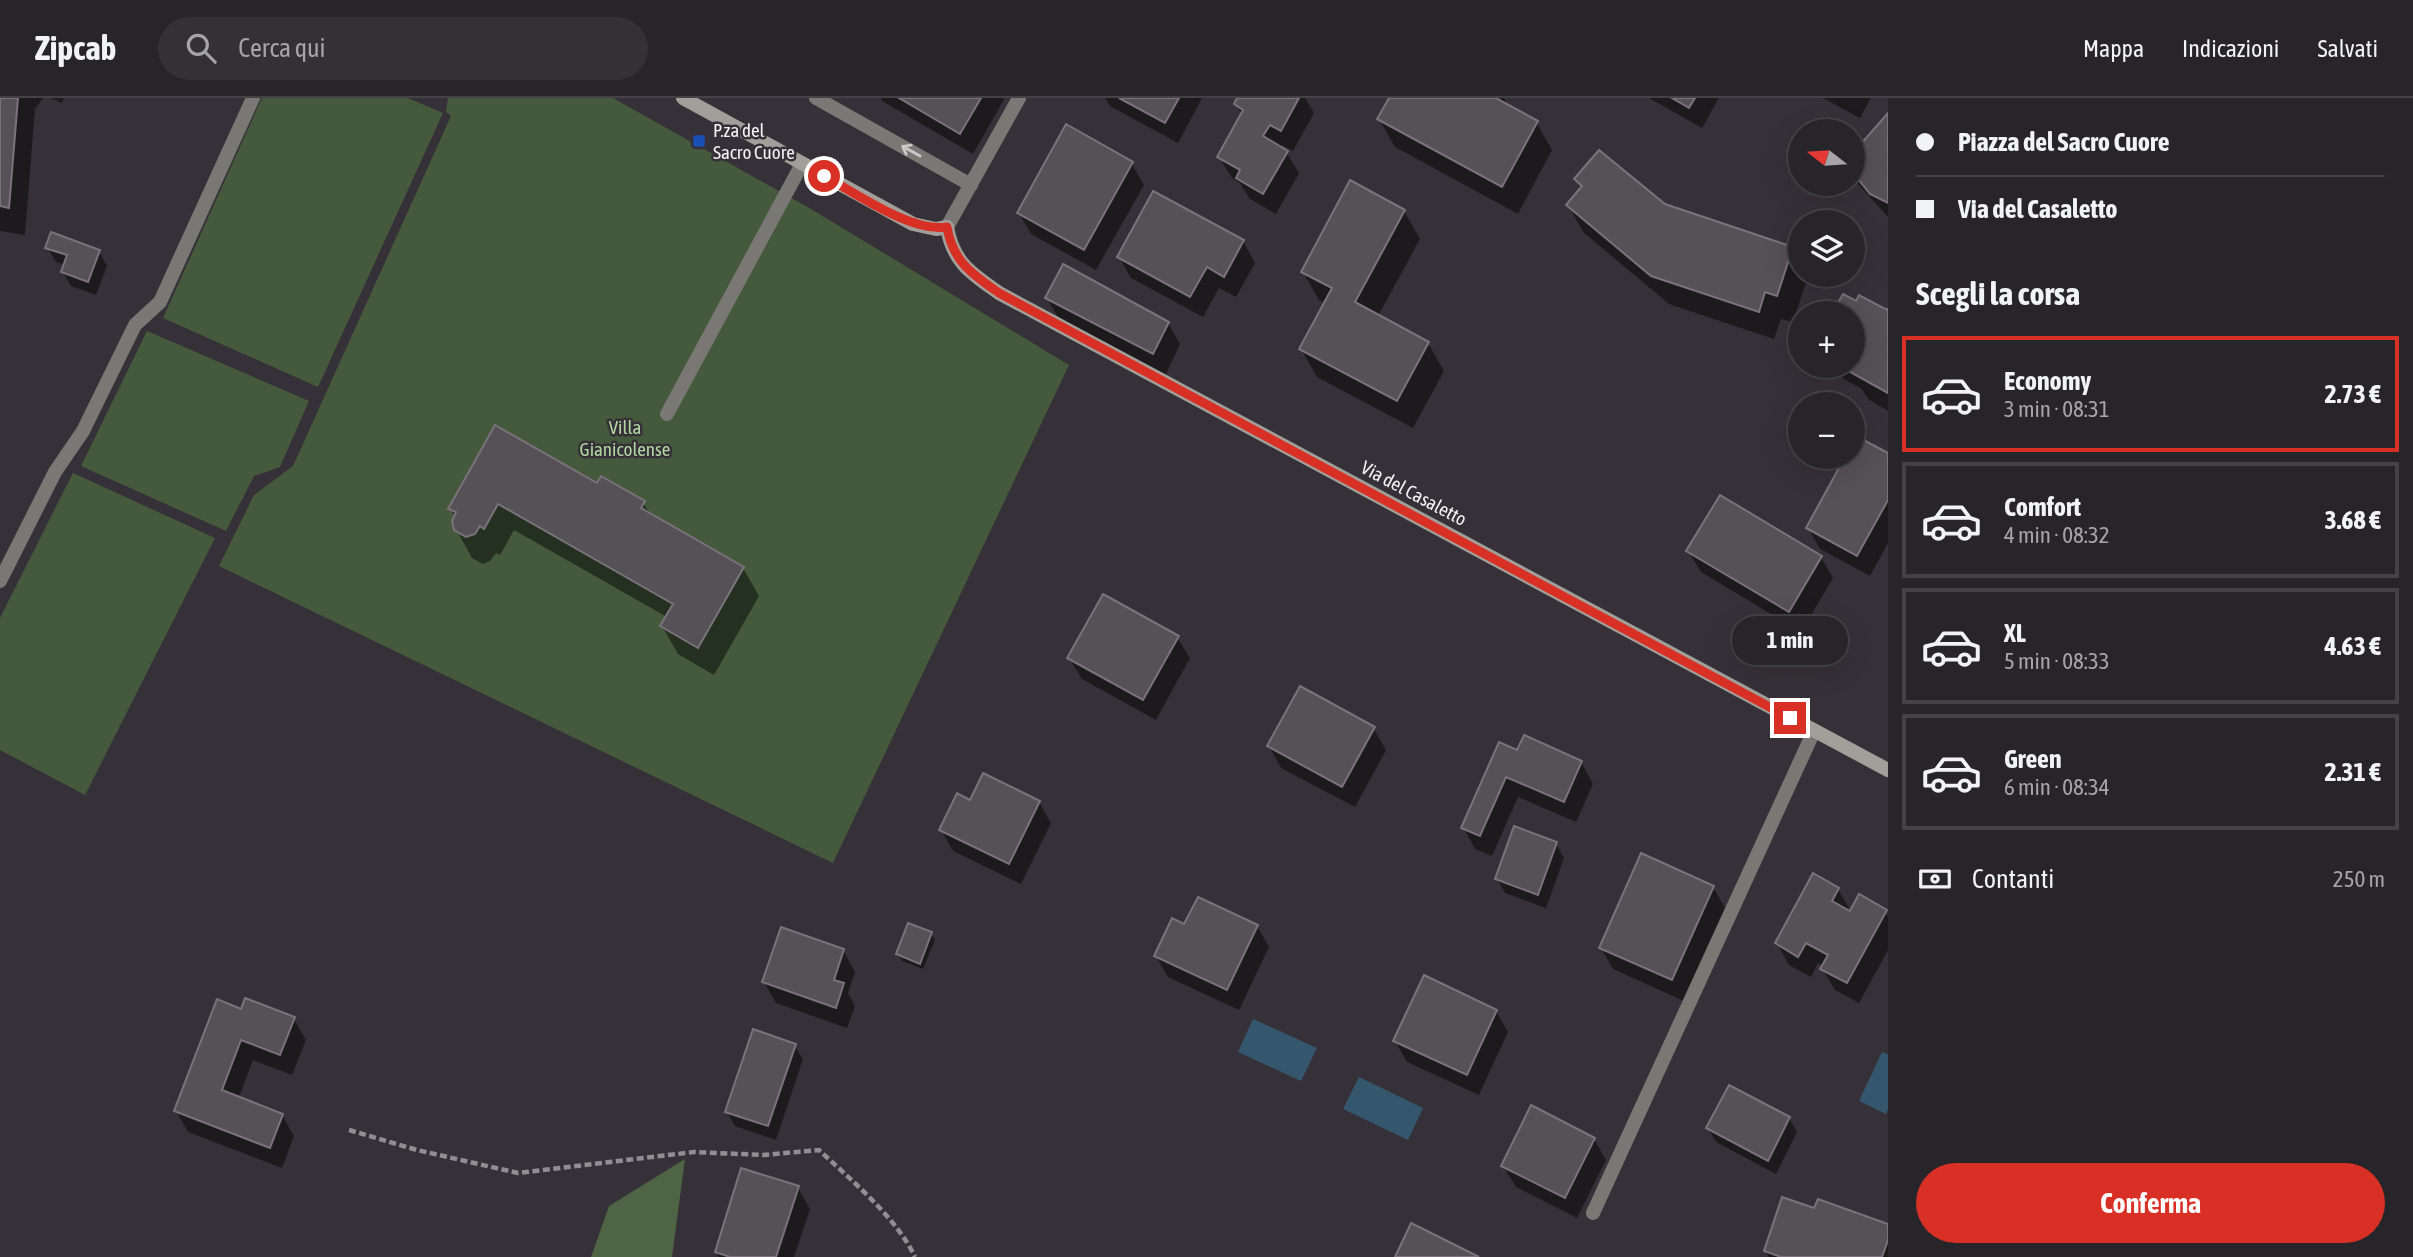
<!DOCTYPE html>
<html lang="it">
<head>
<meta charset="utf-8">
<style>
  body { margin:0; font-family:"Asap Condensed",sans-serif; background:#343136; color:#f1f3f6; height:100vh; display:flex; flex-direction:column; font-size:26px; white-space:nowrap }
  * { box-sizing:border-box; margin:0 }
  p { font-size:23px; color:#a5a5a8 }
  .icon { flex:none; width:38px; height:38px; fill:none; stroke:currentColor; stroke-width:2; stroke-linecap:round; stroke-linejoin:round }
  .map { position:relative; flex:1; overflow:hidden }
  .side { display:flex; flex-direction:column; background:#28252a; width:525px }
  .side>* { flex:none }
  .guide { display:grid; align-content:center; height:154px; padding:0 28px; background:#28252a }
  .needle { width:46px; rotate:287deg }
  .fabs { position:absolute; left:1788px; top:21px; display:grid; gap:14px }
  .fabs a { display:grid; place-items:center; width:77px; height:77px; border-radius:50%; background:#28252a; box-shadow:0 7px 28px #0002,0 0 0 2px #444247; font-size:35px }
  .end { position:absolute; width:32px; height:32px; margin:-16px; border:9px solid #d93025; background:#fff; box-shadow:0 0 0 4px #fff }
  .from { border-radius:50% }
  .bubble { position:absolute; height:49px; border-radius:24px; background:#28252a; box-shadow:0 7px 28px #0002,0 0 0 2px #444247; font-size:23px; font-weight:700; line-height:49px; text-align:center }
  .guide b { display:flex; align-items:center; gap:24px; height:66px; font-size:26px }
  .guide b+b { border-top:2px solid #444247 }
  .guide i { width:18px; height:18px; background:#f1f3f6 }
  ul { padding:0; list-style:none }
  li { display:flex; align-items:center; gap:21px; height:116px; margin:0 14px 10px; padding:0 14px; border:4px solid #444247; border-radius:0px }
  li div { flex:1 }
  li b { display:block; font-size:26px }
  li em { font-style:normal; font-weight:700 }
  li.on { border-color:#d93025 }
  li>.icon { width:63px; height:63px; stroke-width:1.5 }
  h2 { padding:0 28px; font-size:32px; line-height:84px }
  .pay { display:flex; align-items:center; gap:18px; height:77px; padding:0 28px; font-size:26px }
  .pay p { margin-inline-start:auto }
  .action { display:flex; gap:14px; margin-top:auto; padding:14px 28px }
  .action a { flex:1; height:80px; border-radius:42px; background:#d93025; color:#fff; font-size:28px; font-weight:700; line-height:80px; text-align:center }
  header { display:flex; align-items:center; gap:42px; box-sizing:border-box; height:98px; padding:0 35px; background:#28252a; border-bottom:2px solid #444247 }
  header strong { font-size:33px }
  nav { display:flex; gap:38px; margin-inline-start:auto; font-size:24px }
  .search { width:490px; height:63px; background:#343136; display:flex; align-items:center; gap:18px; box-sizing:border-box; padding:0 24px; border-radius:38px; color:#a5a5a8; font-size:26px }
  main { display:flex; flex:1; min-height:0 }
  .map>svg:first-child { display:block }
  .green { fill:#455a3c }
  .forest { fill:#4e6445 }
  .water { fill:#34576d }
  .shadow { fill:#0007 }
  .building { fill:#565057; stroke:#7a737b; stroke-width:2 }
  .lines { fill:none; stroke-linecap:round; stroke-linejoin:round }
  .path { stroke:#918d93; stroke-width:4.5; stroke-dasharray:7 3.5; stroke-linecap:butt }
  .lane { stroke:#7a7874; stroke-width:14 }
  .street { stroke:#7a7874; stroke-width:14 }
  .secondary { stroke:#a19f99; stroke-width:14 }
  .oneway { stroke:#c9c7c8 }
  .route { stroke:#d93025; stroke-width:9 }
  .transit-dot { fill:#1a4fb4; stroke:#363138; stroke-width:2.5 }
  .labels { text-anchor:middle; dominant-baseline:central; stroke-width:5; stroke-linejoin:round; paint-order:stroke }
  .poi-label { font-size:19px; fill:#f4f1f5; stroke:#363138; text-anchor:start }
  .park-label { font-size:19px; fill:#b1d8a1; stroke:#363138 }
  .street-label { font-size:19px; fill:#f4f1f5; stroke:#363138 }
</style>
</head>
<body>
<header>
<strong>Zipcab</strong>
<div class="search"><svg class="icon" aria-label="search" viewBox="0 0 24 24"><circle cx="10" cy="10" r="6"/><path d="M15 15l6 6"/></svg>Cerca qui</div>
<nav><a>Mappa</a><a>Indicazioni</a><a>Salvati</a></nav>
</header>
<main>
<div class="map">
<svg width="1888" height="1159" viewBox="0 0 1888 1159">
  <rect width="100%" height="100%" fill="#363138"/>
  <g class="green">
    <path d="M262 0H408L443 15 318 289 163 220Z"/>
    <path d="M448 0H613L811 111 1069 267 833 765 219 468 254 397 293 368 451 18 446 14Z"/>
    <path d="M147 233 309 303 280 369 254 378 226 433 81 368Z"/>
    <path d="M73 375 215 440 85 697 0 652V520Z"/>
  </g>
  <path class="forest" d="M685 1061 672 1159H591L609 1108Z"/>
  <g class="water">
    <path d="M1253 921 1317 950 1301 983 1238 954Z"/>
    <path d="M1882 954 1888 956V1011L1886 1016 1859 1003Z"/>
    <path d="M1359 979 1423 1010 1408 1042 1343 1011Z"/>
  </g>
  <g class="shadow">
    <path d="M0 0H43L35 11 25 137 0 133Z"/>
    <path d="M51 0H64L62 5Z"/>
    <path d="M881 0H1005L973 56 882 3Z"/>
    <path d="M1105 0H1202L1178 45 1110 8Z"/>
    <path d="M1239 0H1305L1314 15 1293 53 1282 47 1280 50 1286 54 1299 75 1276 116 1250 101 1240 85 1232 80 1219 59 1242 17 1236 6Z"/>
    <path d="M1391 0H1504L1510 10 1536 24 1552 52 1518 116 1395 49 1379 21Z"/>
    <path d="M1649 0H1719L1702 30Z"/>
    <path d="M1823 0H1871L1860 20Z"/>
    <path d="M1888 18V119L1859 87 1853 76V58Z"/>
    <path d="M1132 66 1144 87 1096 172 1031 136 1019 115Z"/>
    <path d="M1577 82 1792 150 1801 165V177L1808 178 1793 224 1781 221 1774 241 1669 206 1584 135 1568 107 1582 91Z"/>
    <path d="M1404 113 1420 141 1378 218 1428 245 1444 273 1413 330 1317 279 1301 251 1326 205 1319 202 1303 174Z"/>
    <path d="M1243 143 1255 165 1236 199 1219 190 1203 219 1131 180 1119 159Z"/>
    <path d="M47 149 99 154 107 168 96 197 71 188 63 174 66 167 56 164Z"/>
    <path d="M1843 198 1856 205 1888 214V313L1868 301 1862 291 1844 281 1836 268H1853V215H1834Z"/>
    <path d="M1047 200 1168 225 1180 246 1166 276 1059 221Z"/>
    <path d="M1888 357V445L1870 478 1820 451 1808 430 1847 359Z"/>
    <path d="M598 387 643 405 651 417 743 470 759 498 714 577 678 556 662 528 667 519 514 432 500 457 496 455 490 463 483 466 472 460 456 431 455 419 450 411Z"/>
    <path d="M1688 453 1821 459 1833 480 1801 534 1701 474Z"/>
    <path d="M1177 539 1190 560 1156 622 1082 581 1069 560Z"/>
    <path d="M1374 631 1386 652 1355 709 1281 670 1269 648Z"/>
    <path d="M1518 654 1581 664 1593 686 1576 724 1518 699 1492 758 1475 751 1463 729Z"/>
    <path d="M971 704H1039L1051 725 1021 786 953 753 941 732Z"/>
    <path d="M1556 746 1564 760 1546 810 1505 795 1497 781Z"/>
    <path d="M1713 789 1725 810 1684 903 1613 871 1601 850Z"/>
    <path d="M1838 791 1851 814 1885 813 1888 818V852L1859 905 1835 892 1822 871 1824 868 1818 865 1811 879 1789 867 1777 845Z"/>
    <path d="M1257 828 1269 849 1239 912 1168 879 1156 858 1185 829Z"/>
    <path d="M931 836 935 842 923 871 902 863 898 856Z"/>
    <path d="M843 852 855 874 848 895 855 908 847 930 776 905 764 884Z"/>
    <path d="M242 913 294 921 306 942 292 977 253 962 239 999 282 1017 294 1038 282 1070 188 1034 176 1013Z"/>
    <path d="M1496 913 1508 934 1479 997 1407 964 1395 943Z"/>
    <path d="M794 947 803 961 776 1042 735 1028 727 1014Z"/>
    <path d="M1789 1020 1797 1034 1776 1076 1716 1044 1708 1030Z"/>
    <path d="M1594 1041 1606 1062 1577 1120 1516 1089 1503 1068Z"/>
    <path d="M798 1090 810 1111 794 1159H719L716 1154Z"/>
    <path d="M1815 1113 1888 1127V1159H1769L1765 1153Z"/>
  </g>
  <g class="building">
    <path d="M0 0H18L9 110 0 108Z"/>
    <path d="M899 0H981L960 36Z"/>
    <path d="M1119 0H1179L1165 25Z"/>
    <path d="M1237 0H1299L1281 33 1270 27 1263 38 1288 53 1263 96 1236 80 1240 72 1217 59 1243 12 1234 6Z"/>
    <path d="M1389 0H1496L1538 23 1502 89 1377 21Z"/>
    <path d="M1672 0H1695L1689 10Z"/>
    <path d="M1888 15V105L1870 96 1853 75V55Z"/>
    <path d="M1066 26 1133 64 1084 152 1017 115Z"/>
    <path d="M1599 52 1665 106 1793 149 1777 198 1765 194 1759 214 1651 178 1566 107 1582 88 1574 81Z"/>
    <path d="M1350 82 1405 112 1355 204 1429 244 1397 303 1299 251 1332 190 1301 174Z"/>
    <path d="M1153 93 1244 142 1224 179 1207 169 1190 199 1117 159Z"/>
    <path d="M51 134 100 152 88 184 61 174 67 157 45 150Z"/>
    <path d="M1063 166 1169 224 1153 256 1045 200Z"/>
    <path d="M1843 196 1856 203 1859 197 1887 212 1888 210V295L1850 274 1853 269V215H1832Z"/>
    <path d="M495 327 597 385 601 378 645 403 641 410 744 469 698 550 660 528 673 506 498 406 484 431 480 428 475 436 466 439 454 432 452 423 456 414 448 411Z"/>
    <path d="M1856 338 1888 355V402L1857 458 1806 430 1845 359H1853V343Z"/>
    <path d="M1720 397 1822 458 1789 514 1686 453Z"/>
    <path d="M1103 496 1179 538 1143 602 1067 560Z"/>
    <path d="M1300 588 1375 629 1342 689 1267 648Z"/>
    <path d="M1524 637 1582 663 1564 704 1506 679 1480 738 1461 730 1499 644 1517 652Z"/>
    <path d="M983 675 1040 703 1009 766 939 732 957 695 970 702Z"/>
    <path d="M1514 728 1557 744 1538 797 1495 781Z"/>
    <path d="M1641 755 1714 788 1672 882 1599 850Z"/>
    <path d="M1813 775 1839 790 1832 803 1850 813 1859 796 1887 812 1847 885 1820 871 1828 857 1806 845 1798 859 1775 845Z"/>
    <path d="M1198 799 1258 827 1227 892 1154 858 1172 820 1184 826Z"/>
    <path d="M908 825 932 834 920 866 896 856Z"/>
    <path d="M781 829 844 851 834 882 844 885 836 910 762 884Z"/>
    <path d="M1424 877 1497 912 1467 977 1393 943Z"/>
    <path d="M245 900 295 919 280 957 241 942 222 992 283 1016 270 1050 174 1013 217 901 241 911Z"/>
    <path d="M753 931 796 946 768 1028 725 1014Z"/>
    <path d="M1729 987 1790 1019 1768 1063 1706 1030Z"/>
    <path d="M1531 1007 1595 1040 1565 1100 1501 1068Z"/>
    <path d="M741 1070 799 1088 776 1159H730L715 1154Z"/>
    <path d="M1782 1099 1814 1110 1818 1101 1888 1126V1142L1882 1159H1781L1764 1153Z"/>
    <path d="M1411 1125 1479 1159H1395Z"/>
  </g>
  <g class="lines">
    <path class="path" d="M349 1032 417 1052 518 1075 694 1054 763 1057 819 1052C850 1081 897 1120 915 1159"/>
    <g class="lane">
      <path d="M667 316 802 66"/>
      <path d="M0 483 55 374 83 333 135 227 160 204 253 0"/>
    </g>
    <g class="street">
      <path d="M816 0 971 87"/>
      <path d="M947 129 1019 0"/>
      <path d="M1593 1115 1814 633"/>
    </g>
    <path class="secondary" d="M683 0 913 126 936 131 947 129C953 165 972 176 999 195L1888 672"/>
  </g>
  <defs><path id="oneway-shaft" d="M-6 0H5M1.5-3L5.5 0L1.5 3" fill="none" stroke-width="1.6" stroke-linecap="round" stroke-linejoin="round" transform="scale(1.75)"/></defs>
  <use class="oneway" href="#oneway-shaft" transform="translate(911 53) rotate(-151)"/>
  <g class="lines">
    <path class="route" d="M824 78C856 95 912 135 947 129 953 164 972 176 999 195L1790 620"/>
  </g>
  <rect class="transit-dot" x="692" y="36" width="14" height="14" rx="3.5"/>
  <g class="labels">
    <g class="poi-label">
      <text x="713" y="32">P.za del<tspan x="713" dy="22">Sacro Cuore</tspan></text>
    </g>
    <g class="park-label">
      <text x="625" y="329">Villa<tspan x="625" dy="22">Gianicolense</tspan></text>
    </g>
    <g class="street-label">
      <text transform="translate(1414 395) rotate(28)">Via del Casaletto</text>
    </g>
  </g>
</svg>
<div class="fabs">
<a><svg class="needle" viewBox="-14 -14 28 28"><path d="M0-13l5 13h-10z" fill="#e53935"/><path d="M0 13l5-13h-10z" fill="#a5a5a8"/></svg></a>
<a><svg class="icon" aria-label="layers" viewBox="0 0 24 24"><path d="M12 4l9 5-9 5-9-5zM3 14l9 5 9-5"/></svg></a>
<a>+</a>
<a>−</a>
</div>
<i class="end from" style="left:824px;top:78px"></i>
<i class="end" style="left:1790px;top:620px"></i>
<div class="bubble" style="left:1732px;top:518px;width:116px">1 min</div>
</div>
<section class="side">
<div class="guide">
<b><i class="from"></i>Piazza del Sacro Cuore</b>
<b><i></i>Via del Casaletto</b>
</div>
<h2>Scegli la corsa</h2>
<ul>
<li class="on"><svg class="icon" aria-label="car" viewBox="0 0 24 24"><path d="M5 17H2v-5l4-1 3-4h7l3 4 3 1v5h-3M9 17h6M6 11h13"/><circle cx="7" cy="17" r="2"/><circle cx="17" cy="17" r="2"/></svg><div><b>Economy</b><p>3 min · 08:31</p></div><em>2.73 €</em></li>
<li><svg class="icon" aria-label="car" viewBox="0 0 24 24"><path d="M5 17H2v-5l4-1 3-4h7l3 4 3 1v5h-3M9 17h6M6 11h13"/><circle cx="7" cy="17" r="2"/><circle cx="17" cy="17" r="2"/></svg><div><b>Comfort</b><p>4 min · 08:32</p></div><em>3.68 €</em></li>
<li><svg class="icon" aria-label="car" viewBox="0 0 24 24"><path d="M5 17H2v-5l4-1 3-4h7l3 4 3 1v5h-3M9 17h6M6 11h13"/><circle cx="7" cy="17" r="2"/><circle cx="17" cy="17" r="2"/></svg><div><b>XL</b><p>5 min · 08:33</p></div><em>4.63 €</em></li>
<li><svg class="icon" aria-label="car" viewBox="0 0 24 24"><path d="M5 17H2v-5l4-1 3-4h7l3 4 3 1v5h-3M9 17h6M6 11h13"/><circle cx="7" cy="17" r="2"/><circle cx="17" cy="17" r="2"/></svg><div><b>Green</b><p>6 min · 08:34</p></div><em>2.31 €</em></li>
</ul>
<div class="pay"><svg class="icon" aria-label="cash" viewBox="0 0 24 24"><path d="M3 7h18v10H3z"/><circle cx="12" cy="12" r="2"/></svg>Contanti<p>250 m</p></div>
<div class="action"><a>Conferma</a></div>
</section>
</main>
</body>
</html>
